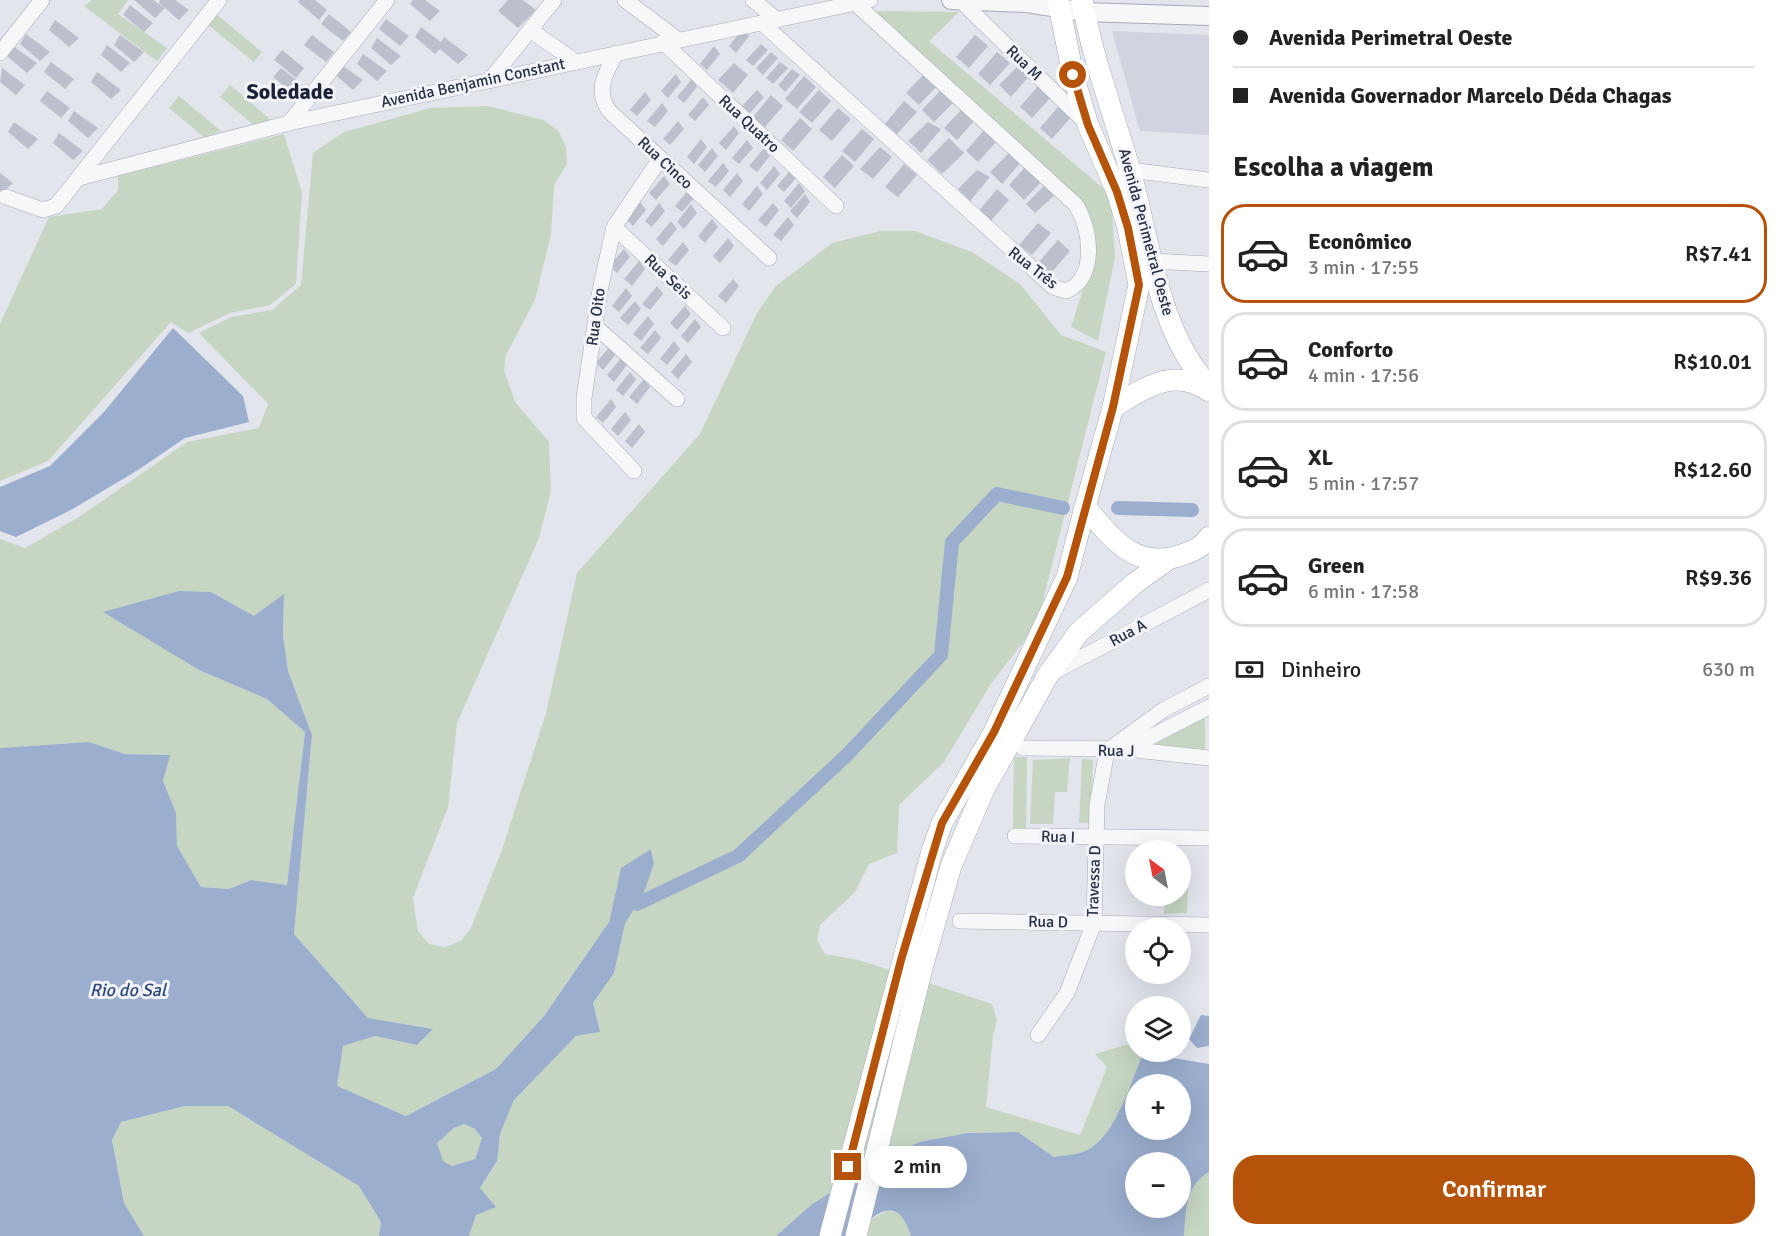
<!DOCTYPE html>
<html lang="pt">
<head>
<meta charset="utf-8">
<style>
  body { margin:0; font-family:Signika,sans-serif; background:#f6f6f6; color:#222; height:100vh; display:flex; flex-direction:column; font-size:22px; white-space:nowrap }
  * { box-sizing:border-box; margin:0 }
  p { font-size:20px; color:#767676 }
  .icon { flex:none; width:33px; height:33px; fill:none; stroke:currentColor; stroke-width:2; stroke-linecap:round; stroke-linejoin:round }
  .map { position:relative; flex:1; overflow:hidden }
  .side { display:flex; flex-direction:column; background:#fff; width:570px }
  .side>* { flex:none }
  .banner { display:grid; align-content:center; height:132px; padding:0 24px; background:#fff }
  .needle { width:39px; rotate:328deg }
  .fabs { position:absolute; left:1125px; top:840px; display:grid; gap:12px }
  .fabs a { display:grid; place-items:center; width:66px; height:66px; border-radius:50%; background:#fff; box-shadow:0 6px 24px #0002; font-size:30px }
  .end { position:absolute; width:27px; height:27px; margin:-14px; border:8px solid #b45309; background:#fff; box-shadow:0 0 0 3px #fff }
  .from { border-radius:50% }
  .bubble { position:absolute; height:42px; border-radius:21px; background:#fff; box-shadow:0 6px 24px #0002; font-size:20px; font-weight:600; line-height:42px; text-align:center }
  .banner b { display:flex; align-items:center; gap:21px; height:57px; font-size:22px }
  .banner b+b { border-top:2px solid #e0e0e0 }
  .banner i { width:15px; height:15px; background:#222 }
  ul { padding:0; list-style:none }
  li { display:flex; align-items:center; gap:18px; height:99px; margin:0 12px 9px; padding:0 12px; border:3px solid #e0e0e0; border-radius:24px }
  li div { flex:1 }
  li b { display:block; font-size:22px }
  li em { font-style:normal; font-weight:600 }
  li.selected { border-color:#b45309 }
  li>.icon { width:54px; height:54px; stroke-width:1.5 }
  h2 { padding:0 24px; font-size:27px; line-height:72px }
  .pay { display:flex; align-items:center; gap:15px; height:66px; padding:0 24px; font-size:22px }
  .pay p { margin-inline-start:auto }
  .action { display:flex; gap:12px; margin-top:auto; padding:12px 24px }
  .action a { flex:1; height:69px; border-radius:24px; background:#b45309; color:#fff; font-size:24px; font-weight:600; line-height:69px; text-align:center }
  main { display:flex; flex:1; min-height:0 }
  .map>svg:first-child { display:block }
  .built { fill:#d0d4de }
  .green { fill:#c6d6c3 }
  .water { fill:#9baece; fill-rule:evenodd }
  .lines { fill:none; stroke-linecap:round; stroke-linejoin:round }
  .canal { stroke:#9baece; stroke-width:14 }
  .building { fill:#bcc0cc }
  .minor-casing { stroke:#a7abb7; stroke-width:16 }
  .tertiary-casing { stroke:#a7abb7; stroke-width:20 }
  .secondary-casing { stroke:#a7abb7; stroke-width:22 }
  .minor { stroke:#f6f7f9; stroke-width:15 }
  .tertiary { stroke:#f6f7f9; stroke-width:18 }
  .secondary { stroke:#fff; stroke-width:21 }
  .route { stroke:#b45309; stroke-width:8 }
  .labels { text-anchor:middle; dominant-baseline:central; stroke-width:6; stroke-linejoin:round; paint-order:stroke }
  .street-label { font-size:16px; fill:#293045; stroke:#f2f4f9 }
  .water-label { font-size:18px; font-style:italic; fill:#304a7c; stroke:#f2f4f9 }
  .district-label { font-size:22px; font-weight:bold; fill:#1b2136; stroke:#f2f4f9 }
</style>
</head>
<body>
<main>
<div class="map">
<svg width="1209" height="1236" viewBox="0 0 1209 1236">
  <rect width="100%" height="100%" fill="#e2e5ec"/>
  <path class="built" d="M1112 31 1209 35V135L1140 131Z"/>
  <g class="green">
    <path d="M92 0H128L118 14 167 48 157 61 84 6Z"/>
    <path d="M873 11 959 12 929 41 1111 195 1115 257 1098 341 1071 327 1094 255 1081 202Z"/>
    <path d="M216 14 262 52 254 62 207 24Z"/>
    <path d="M230 85 272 121 255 126 220 97Z"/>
    <path d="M179 96 221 131 204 137 169 108Z"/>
    <path d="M488 106 543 120 558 130 566 147 567 164 554 185 551 234 535 300 506 355 504 370 515 402 549 442 551 491 539 538 457 723 448 807 413 898 418 931 429 944 445 947 461 941 471 928 502 850 546 713 577 573 700 434 757 313 776 286 832 243 881 231H915L972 252 1020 284 1061 335 1106 352 1037 624 990 685 944 762 899 805 897 853 869 864 855 892 820 925 817 940 825 954 859 960 992 1004 997 1020 993 1035 986 1107 1080 1135 1107 1067 1095 1054 1129 1044 1135 1048 1136 1052 1143 1053C1132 1080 1115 1137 1087 1150 1078 1155 1064 1155 1054 1157L1018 1132 968 1133 919 1142 873 1165 811 1205 776 1236H469L476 1215 480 1189 497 1161 500 1134 514 1100 576 1036 599 1032 593 1003 614 973 625 924 645 890 654 863 652 849 621 868 609 922 544 1016 496 1069 406 1116 336 1086 343 1046 375 1036 417 1045 432 1029 368 1018 294 934 312 735 288 671 283 635 284 595 254 616 211 592 104 612 199 670 267 699 305 732 287 885 251 880 229 889 201 887 177 846 176 813 163 781 169 755 125 754 89 742 0 748V539L25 548 79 517 187 442 259 428 268 404 199 333 231 317 272 310 301 285 313 153 344 132 431 108Z"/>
    <path d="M284 134 302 193 296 284 270 305 230 313 188 333 171 322 48 461 0 481V324L49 217 102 209 118 190V176Z"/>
    <path d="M1205 716V749L1148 746Z"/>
    <path d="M1014 757H1027L1026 828H1013Z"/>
    <path d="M1070 758 1067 792H1055L1053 824H1030L1033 760Z"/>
    <path d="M1082 759 1093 760 1090 823H1079Z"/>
    <path d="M1181 880H1188L1187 913 1164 914V896H1180Z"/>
    <path d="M185 1106H228L359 1186 381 1222 379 1236H144L124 1203 112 1140 121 1122Z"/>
    <path d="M464 1124 475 1129 482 1138 475 1159 452 1166 443 1162 437 1143 454 1128Z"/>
    <path d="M1209 1172V1236H1184C1186 1211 1185 1186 1209 1172Z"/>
    <path d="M887 1211C904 1212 906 1220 911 1236H854L868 1221Z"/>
  </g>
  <g class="water">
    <path d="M173 328 243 396 249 422 185 438 138 470 71 510 16 537 0 531V487L50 466 104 412Z"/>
    <path d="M179 591 211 592 254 616 284 594 283 635 288 671 312 735 294 934 368 1018 433 1029 417 1045 375 1036 343 1046 337 1086 406 1116 496 1069 544 1016 609 922 621 868 651 849 654 863 645 890 625 924 614 973 593 1003 600 1032 576 1036 514 1100 500 1134 497 1161 480 1188 496 1207 476 1215 469 1236H379L381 1222 359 1186 228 1106H185L121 1122 112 1140 124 1203 144 1236H0V748L89 742 125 754 170 755 163 781 176 813 177 846 201 887 229 889 251 880 287 885 305 732 267 699 199 670 103 612ZM464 1124 475 1129 482 1138 475 1159 452 1166 443 1161 437 1143 454 1128Z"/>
    <path d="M1201 1015 1209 1016V1046L1197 1048 1189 1039Z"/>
    <path d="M1143 1053 1209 1064V1172C1185 1186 1186 1211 1184 1236H911C898 1193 875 1212 854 1236H776L811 1205 873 1165 919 1142 968 1133 1018 1132 1054 1157C1064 1155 1078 1155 1087 1150 1115 1137 1132 1080 1143 1053ZM1136 1084H1180V1130H1136ZM1136 1162H1180V1208H1136Z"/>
  </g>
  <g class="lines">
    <g class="canal">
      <path d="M1118 508 1192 510"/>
      <path d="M637 904 738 856 846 756 941 655 952 542 997 494 1063 508"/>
    </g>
  </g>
  <g class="building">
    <path d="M134 0H153L165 8 155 18Z"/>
    <path d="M160 0H175L189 10 179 20 159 3Z"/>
    <path d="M299 0H315L327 10 319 20 298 2Z"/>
    <path d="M413 0H425L440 11 430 21 410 4Z"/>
    <path d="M508 0H523L536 10 518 28 498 11Z"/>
    <path d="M130 5 153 23 144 32 123 15Z"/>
    <path d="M329 14 351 32 343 41 321 24Z"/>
    <path d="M386 19 409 36 400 46 379 29Z"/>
    <path d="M55 20 79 38 69 47 49 30Z"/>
    <path d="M421 27 441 42 444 37 468 55 458 64 440 49 435 54 415 37Z"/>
    <path d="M743 28 749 36 736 53 729 46Z"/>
    <path d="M26 34 50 52 40 61 20 44Z"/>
    <path d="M120 35 144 52 134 62 114 45Z"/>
    <path d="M312 35 334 52 326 62 304 45Z"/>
    <path d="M975 35 988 46 969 68 956 57Z"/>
    <path d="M377 38 401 56 391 65 371 48Z"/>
    <path d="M761 44 768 50 753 66 746 60Z"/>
    <path d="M107 45 130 63 121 72 101 55Z"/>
    <path d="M13 46 37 63 27 73 7 56Z"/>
    <path d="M714 46 720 54 707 70 700 64Z"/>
    <path d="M282 50 304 68 296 78 274 60Z"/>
    <path d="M771 52 778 58 763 75 756 68Z"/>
    <path d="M997 52 1010 63 990 85 978 74Z"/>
    <path d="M363 54 387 71 377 81 357 64Z"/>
    <path d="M51 62 74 79 65 89 44 72Z"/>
    <path d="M780 62 788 68 773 84 766 78Z"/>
    <path d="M339 63 363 80 353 90 333 73Z"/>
    <path d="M734 63 748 75 733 93 718 80Z"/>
    <path d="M1018 66 1032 73 1011 97 999 85Z"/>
    <path d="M2 68 25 85 16 95 0 82Z"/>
    <path d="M281 68 303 85 295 95 273 77Z"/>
    <path d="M792 69 800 75 785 92 778 85Z"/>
    <path d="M97 72 121 90 111 99 91 82Z"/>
    <path d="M925 73 938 85 919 105 906 93Z"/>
    <path d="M676 74 681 82 668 98 661 91Z"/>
    <path d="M804 76 816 87 797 109 785 99Z"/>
    <path d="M692 79 697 87 684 103 677 97Z"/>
    <path d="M1039 85 1052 96 1032 118 1020 107Z"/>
    <path d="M757 90 764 97 750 113 742 106Z"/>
    <path d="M819 90 831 101 812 123 799 112Z"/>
    <path d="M941 90 954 102 934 122 922 110Z"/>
    <path d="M47 91 70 108 61 118 40 101Z"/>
    <path d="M645 92 651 100 637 116 630 110Z"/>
    <path d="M771 95 783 106 764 128 752 118Z"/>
    <path d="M703 97 709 105 695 121 688 115Z"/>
    <path d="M904 101 917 112 897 134 885 124Z"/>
    <path d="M662 103 668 111 655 127 647 121Z"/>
    <path d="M1059 106 1071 117 1052 139 1040 128Z"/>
    <path d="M964 107 976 119 957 140 944 128Z"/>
    <path d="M838 108 851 119 832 141 819 130Z"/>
    <path d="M74 111 98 128 88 138 68 121Z"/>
    <path d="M800 118 812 129 793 151 781 140Z"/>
    <path d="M678 121 684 129 670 145 663 139Z"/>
    <path d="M14 122 38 139 28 149 8 132Z"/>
    <path d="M928 122 941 129 921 153 908 141Z"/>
    <path d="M734 126 739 133 726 150 719 143Z"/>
    <path d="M862 129 874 139 855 162 842 151Z"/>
    <path d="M985 129 998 140 978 162 966 151Z"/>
    <path d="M59 133 83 151 73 160 53 143Z"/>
    <path d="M949 138 964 153 942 174 927 160Z"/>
    <path d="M701 139 707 147 694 164 687 157Z"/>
    <path d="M747 140 753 148 739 164 732 158Z"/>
    <path d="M880 147 892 157 873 179 860 169Z"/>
    <path d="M712 148 718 156 705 172 698 165Z"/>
    <path d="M764 148 770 156 757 172 749 166Z"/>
    <path d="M1009 153 1022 161 1002 184 990 172Z"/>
    <path d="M842 155 854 166 835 188 823 177Z"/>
    <path d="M723 163 729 171 716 187 708 181Z"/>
    <path d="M904 164 917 175 898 197 885 187Z"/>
    <path d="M774 166 780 174 767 190 760 183Z"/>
    <path d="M1026 166 1042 181 1024 200 1009 185Z"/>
    <path d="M792 168 798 176 784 192 777 186Z"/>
    <path d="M977 170 990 177 970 201 958 189Z"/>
    <path d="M0 173 13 183 3 192 0 190Z"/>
    <path d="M737 173 743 181 730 197 723 190Z"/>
    <path d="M664 176 670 184 656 200 649 193Z"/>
    <path d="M799 183 805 191 791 208 784 201Z"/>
    <path d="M1045 185 1055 195 1035 213 1026 204Z"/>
    <path d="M757 186 763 194 749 211 742 204Z"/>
    <path d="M690 188 696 196 682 212 675 206Z"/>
    <path d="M997 189 1009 200 990 222 978 212Z"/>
    <path d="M805 194 810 202 797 218 790 211Z"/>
    <path d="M640 202 646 210 633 226 626 219Z"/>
    <path d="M659 203 665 211 652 227 645 221Z"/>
    <path d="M773 203 779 210 766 227 758 220Z"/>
    <path d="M691 204 697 213 684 229 677 222Z"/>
    <path d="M788 217 794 225 781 241 773 235Z"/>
    <path d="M712 219 718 227 705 243 698 236Z"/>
    <path d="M671 221 677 229 663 246 656 239Z"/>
    <path d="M1038 223 1051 233 1032 255 1019 245Z"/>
    <path d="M728 238 734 246 720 263 713 256Z"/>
    <path d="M1058 240 1070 251 1051 273 1038 263Z"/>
    <path d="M683 242 689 250 676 266 668 260Z"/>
    <path d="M624 249 630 257 617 273 609 266Z"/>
    <path d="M639 261 645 269 632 286 624 279Z"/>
    <path d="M733 279 739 286 726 303 718 296Z"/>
    <path d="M657 286 663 294 650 310 642 304Z"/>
    <path d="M626 288 632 296 619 312 612 306Z"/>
    <path d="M635 301 641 309 628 325 620 318Z"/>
    <path d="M685 306 691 314 677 330 670 323Z"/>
    <path d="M648 316 654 324 641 341 633 334Z"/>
    <path d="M695 319 701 327 688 343 681 336Z"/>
    <path d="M655 330 661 338 648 354 640 348Z"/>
    <path d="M674 341 680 349 667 365 660 359Z"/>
    <path d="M610 346 616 354 603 370 596 363Z"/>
    <path d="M686 354 692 362 678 379 671 372Z"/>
    <path d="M621 358 627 365 614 382 607 375Z"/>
    <path d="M630 372 636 380 623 396 616 390Z"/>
    <path d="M644 379 650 387 637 404 629 397Z"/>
    <path d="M611 399 616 407 603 423 596 417Z"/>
    <path d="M625 412 631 420 618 436 611 429Z"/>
    <path d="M639 424 645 432 632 448 625 441Z"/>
  </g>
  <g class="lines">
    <defs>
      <g id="minor">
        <path d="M625 0 677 39"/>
        <path d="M753 0 777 20"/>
        <path d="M961 1 1088 125"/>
        <path d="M762 23 1053 287 1066 291C1098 279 1091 226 1075 204L855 3"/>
        <path d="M530 30 576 62"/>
        <path d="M663 42 836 206"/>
        <path d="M0 53 42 0"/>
        <path d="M616 53C605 74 595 90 609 111L769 258"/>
        <path d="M490 80 554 0"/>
        <path d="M289 123 387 0"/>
        <path d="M1130 170 1209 180"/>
        <path d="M79 178 289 123 870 0"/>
        <path d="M6 197 43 210 56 206 219 0"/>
        <path d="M614 227 723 328"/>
        <path d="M1152 261 1209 264"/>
        <path d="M596 327 677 399"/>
        <path d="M634 471 584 418V398L600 290 614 227 660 159"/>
        <path d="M1052 673 1209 590"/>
        <path d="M1023 748 1127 749 1209 758"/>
        <path d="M1127 749 1209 707"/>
        <path d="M1015 836 1209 838"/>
        <path d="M960 921 1209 925"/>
        <path d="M1038 1035 1067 993 1094 923 1097 805 1107 751 1163 710 1209 686"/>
      </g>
      <path id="tertiary" d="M951 0 1027 3 1084 12 1209 16"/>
      <g id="secondary">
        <path d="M1058 0 1073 75 1088 125 1117 192 1128 228 1139 285 1113 407"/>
        <path d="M1082 0C1092 56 1113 112 1129 167 1150 240 1156 328 1209 387"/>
        <path d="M1209 391C1173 366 1144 389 1113 407L1085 507C1113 539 1135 571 1182 555 1191 552 1204 546 1209 537"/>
        <path d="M830 1236 932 851 942 823 994 732 1067 577 1085 507"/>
        <path d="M856 1236 922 968 951 866 984 789 1048 675 1079 632 1135 583 1166 561"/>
      </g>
    </defs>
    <use href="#minor" class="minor-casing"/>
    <use href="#tertiary" class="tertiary-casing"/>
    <use href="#secondary" class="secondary-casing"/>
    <use href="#minor" class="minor"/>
    <use href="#tertiary" class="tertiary"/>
    <use href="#secondary" class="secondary"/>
  </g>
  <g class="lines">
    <path class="route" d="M848 1167 901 960 942 823 994 732 1067 577 1113 407 1139 285 1128 228 1117 192 1088 125 1073 75"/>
  </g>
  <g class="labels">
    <g class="street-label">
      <text transform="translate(1024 63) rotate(44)">Rua M</text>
      <text transform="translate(473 83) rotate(-12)">Avenida Benjamin Constant</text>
      <text transform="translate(749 124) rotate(43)">Rua Quatro</text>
      <text transform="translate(665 163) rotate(43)">Rua Cinco</text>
      <text transform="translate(1146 232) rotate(75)">Avenida Perimetral Oeste</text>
      <text transform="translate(1033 268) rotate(38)">Rua Três</text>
      <text transform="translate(668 277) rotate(43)">Rua Seis</text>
      <text transform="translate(596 317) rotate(-82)">Rua Oito</text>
      <text transform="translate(1128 633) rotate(-28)">Rua A</text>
      <text transform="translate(1116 751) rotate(1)">Rua J</text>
      <text transform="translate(1058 837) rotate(2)">Rua I</text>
      <text transform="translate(1094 881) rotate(-88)">Travessa D</text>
      <text transform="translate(1048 922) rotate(1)">Rua D</text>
    </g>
    <g class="water-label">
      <text x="128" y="990">Rio do Sal</text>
    </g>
    <g class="district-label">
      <text x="290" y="91">Soledade</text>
    </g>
  </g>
</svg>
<div class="fabs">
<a><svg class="needle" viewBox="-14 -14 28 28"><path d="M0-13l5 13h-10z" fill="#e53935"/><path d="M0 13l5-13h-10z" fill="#767676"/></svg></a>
<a><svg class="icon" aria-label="locate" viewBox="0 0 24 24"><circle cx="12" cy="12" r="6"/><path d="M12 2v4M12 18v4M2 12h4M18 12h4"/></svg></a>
<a><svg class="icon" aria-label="layers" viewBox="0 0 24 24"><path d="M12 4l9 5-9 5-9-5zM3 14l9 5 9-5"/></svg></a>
<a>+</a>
<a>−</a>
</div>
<i class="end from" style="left:1073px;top:75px"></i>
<i class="end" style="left:848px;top:1167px"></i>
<div class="bubble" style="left:868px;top:1146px;width:99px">2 min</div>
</div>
<section class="side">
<div class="banner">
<b><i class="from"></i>Avenida Perimetral Oeste</b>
<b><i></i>Avenida Governador Marcelo Déda Chagas</b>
</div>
<h2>Escolha a viagem</h2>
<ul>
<li class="selected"><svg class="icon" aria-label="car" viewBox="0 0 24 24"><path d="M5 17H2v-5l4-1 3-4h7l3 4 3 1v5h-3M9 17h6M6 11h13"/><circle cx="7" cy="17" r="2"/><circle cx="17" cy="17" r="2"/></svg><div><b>Econômico</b><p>3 min · 17:55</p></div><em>R$7.41</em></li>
<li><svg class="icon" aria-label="car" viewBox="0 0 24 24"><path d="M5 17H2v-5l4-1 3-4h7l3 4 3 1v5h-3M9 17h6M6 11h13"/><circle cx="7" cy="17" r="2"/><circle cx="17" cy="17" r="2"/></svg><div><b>Conforto</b><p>4 min · 17:56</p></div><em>R$10.01</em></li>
<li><svg class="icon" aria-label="car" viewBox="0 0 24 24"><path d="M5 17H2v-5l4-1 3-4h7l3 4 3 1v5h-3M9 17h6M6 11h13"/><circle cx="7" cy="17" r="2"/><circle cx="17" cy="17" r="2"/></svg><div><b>XL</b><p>5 min · 17:57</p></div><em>R$12.60</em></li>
<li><svg class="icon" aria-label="car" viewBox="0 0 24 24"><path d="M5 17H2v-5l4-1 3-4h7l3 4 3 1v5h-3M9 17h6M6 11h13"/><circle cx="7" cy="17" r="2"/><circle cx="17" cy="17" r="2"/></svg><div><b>Green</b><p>6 min · 17:58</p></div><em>R$9.36</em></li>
</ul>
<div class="pay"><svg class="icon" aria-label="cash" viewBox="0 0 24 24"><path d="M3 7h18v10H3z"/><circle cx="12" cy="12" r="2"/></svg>Dinheiro<p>630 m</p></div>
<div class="action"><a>Confirmar</a></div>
</section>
</main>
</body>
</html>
